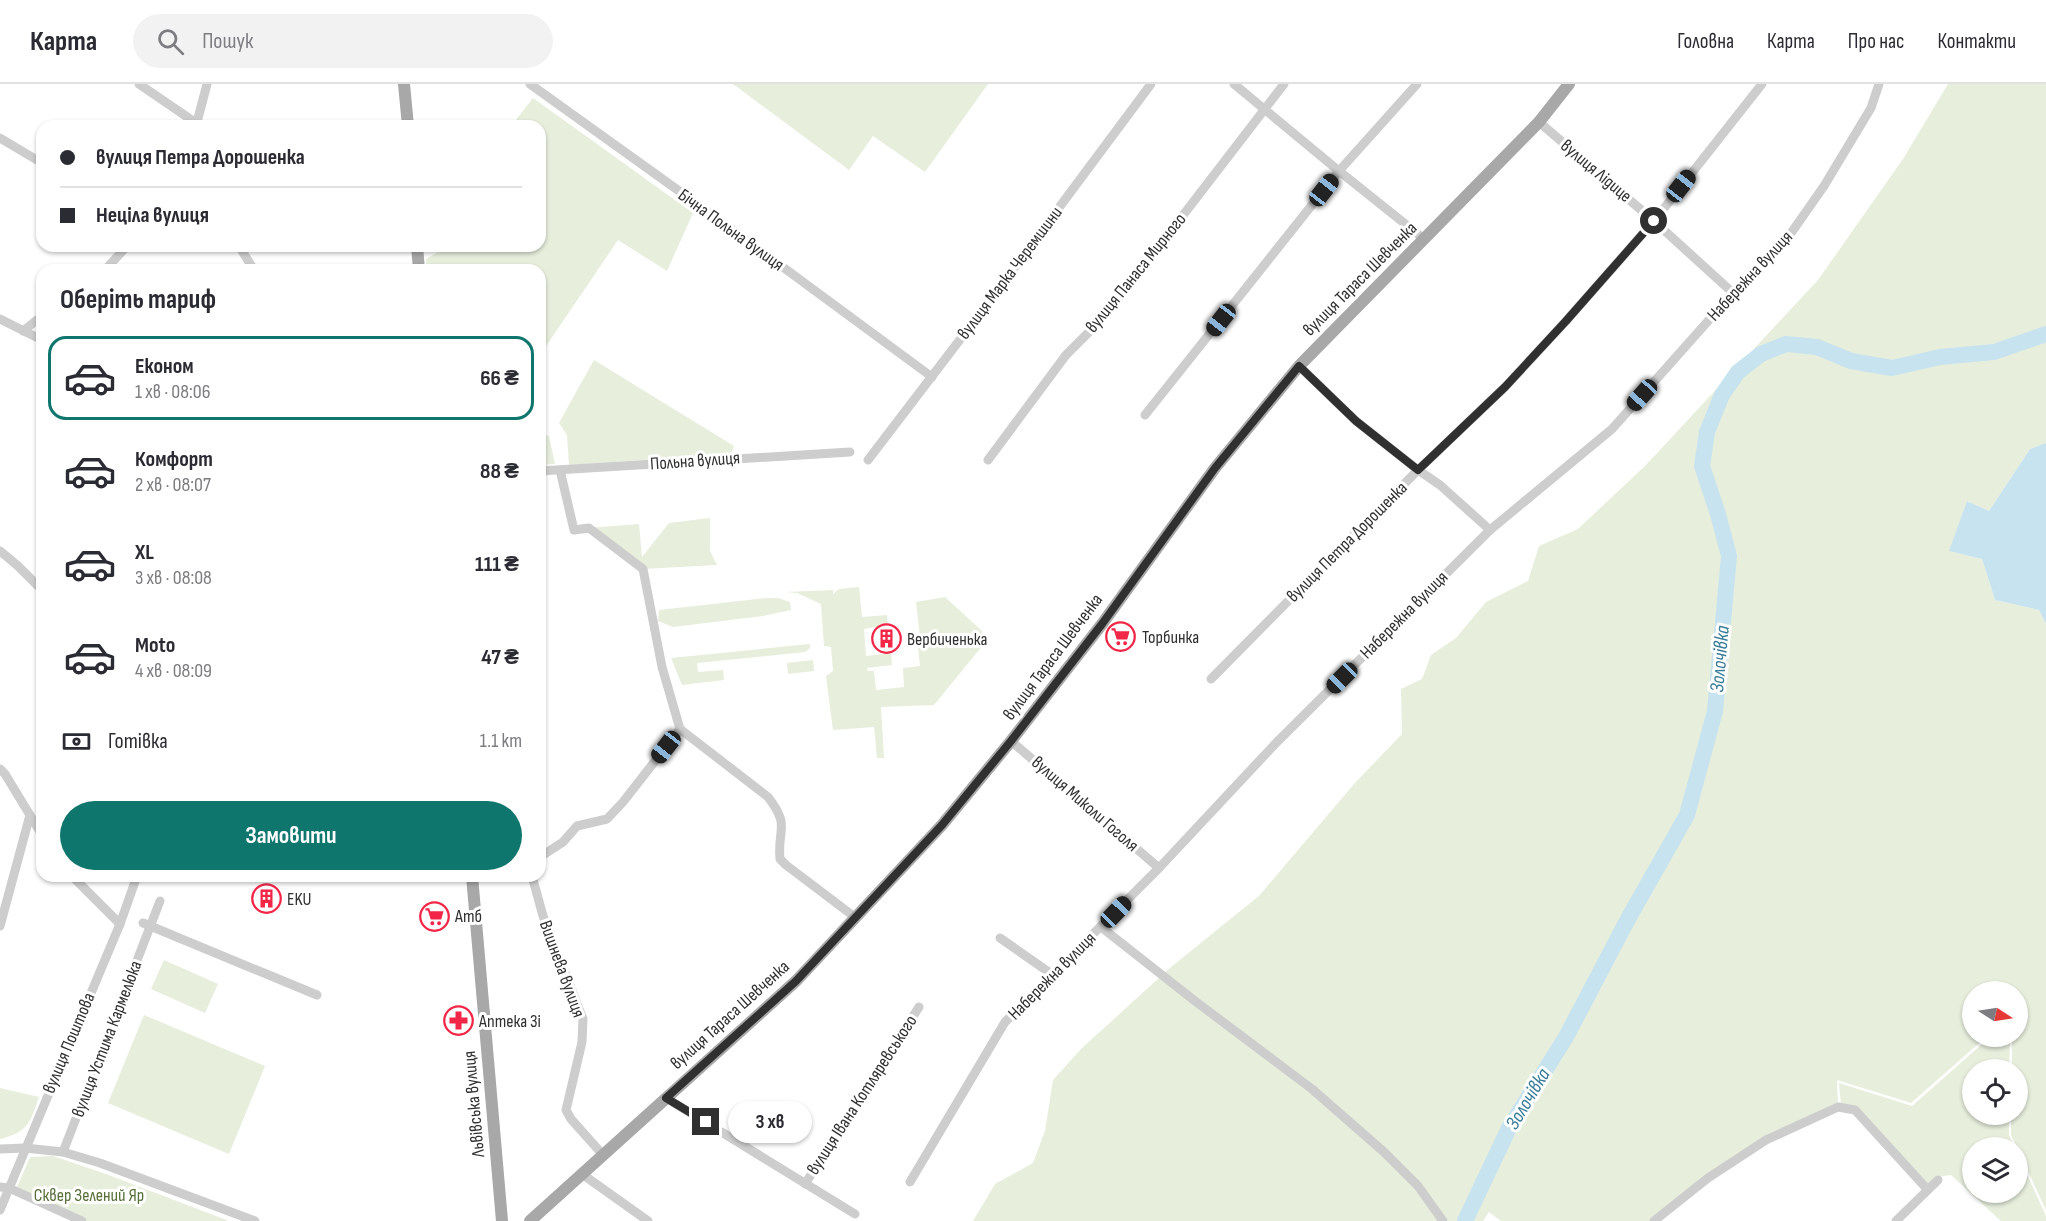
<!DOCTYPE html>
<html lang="uk">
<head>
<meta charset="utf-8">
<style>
  body { margin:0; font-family:"Sofia Sans Condensed",sans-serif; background:#f2f2f3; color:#2b2b33; height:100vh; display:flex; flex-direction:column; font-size:22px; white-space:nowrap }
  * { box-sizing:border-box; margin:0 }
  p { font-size:20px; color:#7c7c81 }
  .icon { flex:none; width:33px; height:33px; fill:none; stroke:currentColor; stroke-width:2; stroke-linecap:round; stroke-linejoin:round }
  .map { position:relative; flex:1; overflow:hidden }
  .sheet { position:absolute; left:36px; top:180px; width:510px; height:618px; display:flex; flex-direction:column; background:#fff; border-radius:18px; box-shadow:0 2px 4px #0004 }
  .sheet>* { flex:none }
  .top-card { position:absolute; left:36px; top:36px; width:510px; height:132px; border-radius:18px; box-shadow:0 2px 4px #0004; display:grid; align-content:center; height:132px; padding:0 24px; background:#fff }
  .needle { width:39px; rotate:102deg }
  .tools { position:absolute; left:1962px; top:897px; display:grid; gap:12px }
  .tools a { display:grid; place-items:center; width:66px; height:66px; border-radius:50%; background:#fff; box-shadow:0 2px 4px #0004; font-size:30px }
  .end { position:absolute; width:27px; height:27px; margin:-14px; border:8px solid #303030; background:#fff; box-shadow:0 0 0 3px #fff }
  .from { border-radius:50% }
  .bubble { position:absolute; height:42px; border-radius:21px; background:#fff; box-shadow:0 2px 4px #0004; font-size:20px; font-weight:700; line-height:42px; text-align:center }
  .car { position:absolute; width:18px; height:36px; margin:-18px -9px; border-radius:8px; box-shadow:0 0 4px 2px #0007; background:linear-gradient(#222 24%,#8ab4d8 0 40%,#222 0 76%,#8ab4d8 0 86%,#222 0) }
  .top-card b { display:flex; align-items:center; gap:21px; height:57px; font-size:22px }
  .top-card b+b { border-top:2px solid #e1e1e2 }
  .top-card i { width:15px; height:15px; background:#2b2b33 }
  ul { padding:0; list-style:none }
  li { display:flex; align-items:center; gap:18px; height:84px; margin:0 12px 9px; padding:0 12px; border:3px solid transparent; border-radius:18px }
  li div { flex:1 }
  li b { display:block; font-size:22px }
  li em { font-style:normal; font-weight:700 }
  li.on { border-color:#0f766e }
  li>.icon { width:54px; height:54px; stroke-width:1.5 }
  h2 { padding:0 24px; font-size:27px; line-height:72px }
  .pay { display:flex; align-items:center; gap:15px; height:66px; padding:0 24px; font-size:22px }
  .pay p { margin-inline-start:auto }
  .button { display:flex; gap:12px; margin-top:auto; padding:12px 24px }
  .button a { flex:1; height:69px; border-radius:36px; background:#0f766e; color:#fff; font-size:24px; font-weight:700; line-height:69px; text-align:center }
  header { display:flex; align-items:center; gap:36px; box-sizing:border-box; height:84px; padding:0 30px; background:#fff; border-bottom:2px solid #e1e1e2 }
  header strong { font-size:28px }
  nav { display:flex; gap:33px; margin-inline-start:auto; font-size:21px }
  .search { width:420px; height:54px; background:#f2f2f3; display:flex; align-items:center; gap:15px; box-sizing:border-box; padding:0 21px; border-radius:33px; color:#7c7c81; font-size:22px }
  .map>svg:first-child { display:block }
  .green { fill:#e7eedc }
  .water { fill:#c7e3ef }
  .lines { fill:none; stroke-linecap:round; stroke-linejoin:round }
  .river { stroke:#c7e3ef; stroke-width:16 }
  .minor { stroke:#cdcdcd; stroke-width:9 }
  .major { stroke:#a8a8a8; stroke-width:12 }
  .route { stroke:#303030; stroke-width:8 }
  .labels { text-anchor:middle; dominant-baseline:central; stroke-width:6; stroke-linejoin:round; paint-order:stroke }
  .street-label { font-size:18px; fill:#303030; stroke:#fff }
  .poi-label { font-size:18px; fill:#303030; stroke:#fff; text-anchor:start }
  .park-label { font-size:18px; fill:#576f39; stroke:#fff }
  .water-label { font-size:20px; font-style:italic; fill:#377b98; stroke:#fff }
</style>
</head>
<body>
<header>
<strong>Карта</strong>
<div class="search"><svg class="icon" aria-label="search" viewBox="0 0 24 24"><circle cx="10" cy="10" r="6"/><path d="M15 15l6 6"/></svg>Пошук</div>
<nav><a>Головна</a><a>Карта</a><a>Про нас</a><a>Контакти</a></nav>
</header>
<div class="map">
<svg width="2046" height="1137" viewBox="0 0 2046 1137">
  <rect width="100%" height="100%" fill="#fff"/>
  <g class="green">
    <path d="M733 0H988L925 88 873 52 849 86Z"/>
    <path d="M1948 0H2046V359L2030 365 1989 427 1967 417 1950 467 1982 475 1995 516 2039 526 2046 540V1126L2011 1051V1031L2018 1030V986L2012 985V958L2007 953 2018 952V908H1972V952L1986 953 1911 1019 1837 996 1838 1023 1766 1056 1654 1137H1501L1489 1128 1483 1137H973L995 1100 1033 1079 1045 1047 1053 996 1081 965 1171 883 1259 812 1354 700 1402 650 1401 605 1422 595 1431 571 1456 554 1486 518 1528 497 1539 462 1578 445 1646 381 1818 196 1903 75Z"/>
    <path d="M533 14 693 129 667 187 618 156 540 271V186H427L426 175 448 162H540V42H511Z"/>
    <path d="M594 276 734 362 731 370 569 381 567 351 559 339Z"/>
    <path d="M540 348 549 352 555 380 540 381Z"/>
    <path d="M710 434V467L717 481 643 485 589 444 639 440 642 473 669 439Z"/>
    <path d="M859 503 862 533 887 531 888 541 864 545 866 572 891 569 892 581 867 584 868 587H874L876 606 904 603 903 584 920 582 918 563 921 562 916 518 945 513 983 548 977 556 983 561 934 621 881 623 884 674H877L874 643 833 646 826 592 833 587 831 563 824 562 821 520 797 509 785 508 833 506V510L839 505Z"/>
    <path d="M766 514H778L790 518 791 526 763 532 673 543 658 537 659 526Z"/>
    <path d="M810 560V564L805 568 697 579 698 588 723 586 724 596 682 601 671 574Z"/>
    <path d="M813 576 814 587 788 590 787 579Z"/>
    <path d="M164 876 218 900 205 929 151 905Z"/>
    <path d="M144 931 265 982 229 1070 108 1019Z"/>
    <path d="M1990 953H2004L2010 959 2009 985 1972 986V1030L2009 1031V1051L2014 1063 1972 1064V1108H2018V1070L2046 1132V1137H2001L1951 1091 1937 1093 1927 1102 1856 1024 1841 1021 1839 999 1912 1022Z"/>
    <path d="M0 1004 39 1013C30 1039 28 1048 0 1055Z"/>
    <path d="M53 1072 106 1090 229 1137H87L17 1103 30 1073Z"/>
  </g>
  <path class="water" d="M2046 359V540L2039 526 1995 516 1982 475 1949 467 1967 417 1989 427 2030 365Z"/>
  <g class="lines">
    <path class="river" d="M1465 1137 1509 1044 1566 953 1628 835 1687 731 1715 627 1729 472 1718 430 1702 382 1707 348 1722 311 1738 288 1761 270 1786 260 1817 263 1851 277 1892 284 1940 273 1994 268 2046 250"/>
    <g class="minor">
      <path d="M139 0 196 39"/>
      <path d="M530 0 700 122 932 293"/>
      <path d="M1234 0 1339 87 1424 155"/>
      <path d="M1539 38 1654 137 1733 209"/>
      <path d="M196 42 207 0"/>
      <path d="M0 54 42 79"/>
      <path d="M239 162 254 186"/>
      <path d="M105 186 127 162"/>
      <path d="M0 235 42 256"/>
      <path d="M23 247 42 232"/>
      <path d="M1299 282 1356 337 1418 386 1440 401 1490 446"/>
      <path d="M1145 331 1339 87 1417 0"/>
      <path d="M868 376 991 215 1151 0"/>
      <path d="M988 376 1066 271 1107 230 1284 0"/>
      <path d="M560 386 574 446 589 444 643 485 662 583 680 645 768 713C791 743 777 744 780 775L786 781 856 834"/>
      <path d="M540 387 850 368"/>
      <path d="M0 467 18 482 42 506"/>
      <path d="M1211 595 1418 386 1505 303 1566 237 1654 137 1762 0"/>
      <path d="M1011 657 1159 784"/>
      <path d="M0 685 5 690 42 751"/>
      <path d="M540 773 563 758 577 742 607 735 623 718 680 645"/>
      <path d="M72 792 120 840"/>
      <path d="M532 792 543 832 583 935 582 958 566 1026 571 1035 603 1071"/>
      <path d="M143 839 317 911"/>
      <path d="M0 842 30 731"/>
      <path d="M1101 843 1195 917 1312 1005 1384 1068 1418 1102 1443 1137"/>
      <path d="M1000 854 1053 891"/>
      <path d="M666 1014 855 1130"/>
      <path d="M0 1065 25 1064 63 1068 100 1079 255 1137"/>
      <path d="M63 1068 160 817"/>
      <path d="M582 1090 648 1137"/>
      <path d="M910 1098 1005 938 1159 784 1276 659 1490 446 1612 345 1733 209 1780 165 1824 102 1871 24 1879 0"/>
      <path d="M805 1100 919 923"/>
      <path d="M0 1103 9 1104 82 1137"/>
      <path d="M0 1126 120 840 137 792"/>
      <path d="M1654 1137 1708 1094 1766 1056 1838 1023 1855 1026 1927 1105"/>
      <path d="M1896 1137 1938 1096"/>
    </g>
    <g class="major">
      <path d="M404 0 408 42"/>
      <path d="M417 162 419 186"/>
      <path d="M472 792 502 1137"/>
      <path d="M530 1137 796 897 942 741 1011 657 1102 540 1215 384 1299 282 1539 38 1569 0"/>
    </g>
  </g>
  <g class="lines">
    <path class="route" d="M706 1038 666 1014 796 897 942 741 1011 657 1102 540 1215 384 1299 282 1356 337 1418 386 1505 303 1566 237 1654 137"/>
  </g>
  <defs>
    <symbol id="supermarket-ring" viewBox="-11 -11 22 22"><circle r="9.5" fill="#fff" stroke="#f22646" stroke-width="1.5"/><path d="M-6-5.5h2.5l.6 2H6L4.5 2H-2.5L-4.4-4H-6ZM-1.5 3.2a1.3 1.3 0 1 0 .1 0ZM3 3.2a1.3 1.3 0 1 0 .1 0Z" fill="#f22646"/></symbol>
    <symbol id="building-ring" viewBox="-11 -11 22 22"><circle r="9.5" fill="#fff" stroke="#f22646" stroke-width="1.5"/><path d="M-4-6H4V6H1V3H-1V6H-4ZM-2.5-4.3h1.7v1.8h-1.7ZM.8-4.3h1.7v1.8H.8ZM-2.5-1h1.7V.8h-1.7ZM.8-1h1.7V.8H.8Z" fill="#f22646"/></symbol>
    <symbol id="pharmacy-ring" viewBox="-11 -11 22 22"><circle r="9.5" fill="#fff" stroke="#f22646" stroke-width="1.5"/><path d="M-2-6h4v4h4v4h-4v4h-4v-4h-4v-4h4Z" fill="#f22646"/></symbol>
  </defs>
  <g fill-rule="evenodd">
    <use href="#supermarket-ring" x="1104" y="536" width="33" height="33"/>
    <use href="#building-ring" x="870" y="538" width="33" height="33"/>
    <use href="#building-ring" x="250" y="798" width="33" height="33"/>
    <use href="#supermarket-ring" x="418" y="816" width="33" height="33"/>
    <use href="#pharmacy-ring" x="442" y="920" width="33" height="33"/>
  </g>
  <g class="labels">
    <g class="street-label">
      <text transform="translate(1596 87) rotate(40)">вулиця Лідице</text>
      <text transform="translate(731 146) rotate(36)">Бічна Польна вулиця</text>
      <text transform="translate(1010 189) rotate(-53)">вулиця Марка Черемшини</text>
      <text transform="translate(1136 189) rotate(-51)">вулиця Панаса Мирного</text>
      <text transform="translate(1750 192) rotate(-47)">Набережна вулиця</text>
      <text transform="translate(1360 195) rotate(-45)">вулиця Тараса Шевченка</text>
      <text transform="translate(695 377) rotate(-4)">Польна вулиця</text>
      <text transform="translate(1347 458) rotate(-45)">вулиця Петра Дорошенка</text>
      <text transform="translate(1404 531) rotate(-45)">Набережна вулиця</text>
      <text transform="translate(1053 573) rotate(-53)">вулиця Тараса Шевченка</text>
      <text transform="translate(1085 720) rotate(41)">вулиця Миколи Гоголя</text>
      <text transform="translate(562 885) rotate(70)">Вишнева вулиця</text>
      <text transform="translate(1052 892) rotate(-45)">Набережна вулиця</text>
      <text transform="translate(730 931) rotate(-42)">вулиця Тараса Шевченка</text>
      <text transform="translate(107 955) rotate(-69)">вулиця Устима Кармелюка</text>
      <text transform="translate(69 959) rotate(-67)">вулиця Поштова</text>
      <text transform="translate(862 1011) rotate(-57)">вулиця Івана Котляревського</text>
      <text transform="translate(474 1020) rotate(-95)">Львівська вулиця</text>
    </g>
    <g class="poi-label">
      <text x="1142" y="553">Торбинка</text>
      <text x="907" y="555">Вербиченька</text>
      <text x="287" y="815">EKU</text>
      <text x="455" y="832">Атб</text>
      <text x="479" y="937">Аптека 3і</text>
    </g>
    <g class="park-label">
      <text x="89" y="1111">Сквер Зелений Яр</text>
    </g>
    <g class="water-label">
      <text transform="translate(1720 575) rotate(-85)">Золочівка</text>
      <text transform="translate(1528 1015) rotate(-59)">Золочівка</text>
    </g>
  </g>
</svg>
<div class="tools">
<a><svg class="needle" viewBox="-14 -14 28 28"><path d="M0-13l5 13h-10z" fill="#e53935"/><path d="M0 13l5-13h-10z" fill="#7c7c81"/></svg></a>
<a><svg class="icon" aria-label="locate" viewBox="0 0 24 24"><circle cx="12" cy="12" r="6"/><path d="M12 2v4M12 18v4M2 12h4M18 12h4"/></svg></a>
<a><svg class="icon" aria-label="layers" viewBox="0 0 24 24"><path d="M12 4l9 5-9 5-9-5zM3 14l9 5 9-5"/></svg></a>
</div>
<i class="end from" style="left:1654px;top:137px"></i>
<i class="end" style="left:706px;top:1038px"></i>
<div class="bubble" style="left:728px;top:1017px;width:84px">3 хв</div>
<i class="car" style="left:1681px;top:102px;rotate:38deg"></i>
<i class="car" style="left:1324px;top:106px;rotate:38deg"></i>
<i class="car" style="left:1221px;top:236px;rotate:218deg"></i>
<i class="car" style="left:1642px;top:311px;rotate:222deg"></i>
<i class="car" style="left:1342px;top:594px;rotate:225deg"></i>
<i class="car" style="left:666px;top:663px;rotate:218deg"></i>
<i class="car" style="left:1116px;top:828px;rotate:44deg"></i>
<div class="top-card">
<b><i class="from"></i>вулиця Петра Дорошенка</b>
<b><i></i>Неціла вулиця</b>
</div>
<section class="sheet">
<h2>Оберіть тариф</h2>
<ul>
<li class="on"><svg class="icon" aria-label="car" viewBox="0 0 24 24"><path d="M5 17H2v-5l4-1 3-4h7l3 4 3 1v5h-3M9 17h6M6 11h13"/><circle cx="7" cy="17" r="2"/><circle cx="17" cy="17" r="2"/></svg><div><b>Економ</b><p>1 хв · 08:06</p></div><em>66 ₴</em></li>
<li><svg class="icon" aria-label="car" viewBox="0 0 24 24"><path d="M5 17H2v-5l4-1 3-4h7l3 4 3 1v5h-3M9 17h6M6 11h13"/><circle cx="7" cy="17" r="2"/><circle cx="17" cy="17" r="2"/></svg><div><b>Комфорт</b><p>2 хв · 08:07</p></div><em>88 ₴</em></li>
<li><svg class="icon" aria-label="car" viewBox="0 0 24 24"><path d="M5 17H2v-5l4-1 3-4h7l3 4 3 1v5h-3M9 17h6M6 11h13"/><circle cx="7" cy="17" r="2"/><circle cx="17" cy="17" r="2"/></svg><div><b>XL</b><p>3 хв · 08:08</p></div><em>111 ₴</em></li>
<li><svg class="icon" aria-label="car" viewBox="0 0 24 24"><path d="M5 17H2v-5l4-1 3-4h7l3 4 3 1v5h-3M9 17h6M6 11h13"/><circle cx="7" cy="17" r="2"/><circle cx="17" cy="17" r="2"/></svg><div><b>Moto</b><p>4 хв · 08:09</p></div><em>47 ₴</em></li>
</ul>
<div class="pay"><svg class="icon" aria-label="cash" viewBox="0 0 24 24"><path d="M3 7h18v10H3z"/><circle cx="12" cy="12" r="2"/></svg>Готівка<p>1.1 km</p></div>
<div class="button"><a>Замовити</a></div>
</section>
</div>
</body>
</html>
